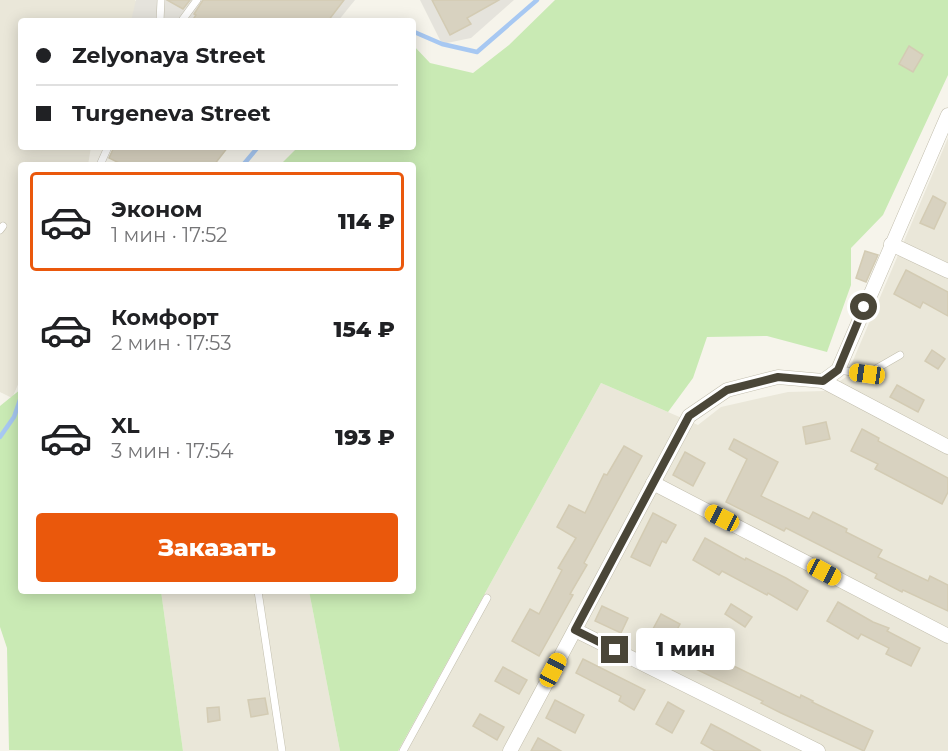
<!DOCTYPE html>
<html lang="ru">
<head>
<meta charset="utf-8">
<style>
  body { margin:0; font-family:Montserrat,sans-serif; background:#f6f6f6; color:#202124; height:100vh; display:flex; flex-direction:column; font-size:22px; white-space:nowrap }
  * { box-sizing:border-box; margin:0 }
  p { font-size:20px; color:#757577 }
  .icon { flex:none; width:33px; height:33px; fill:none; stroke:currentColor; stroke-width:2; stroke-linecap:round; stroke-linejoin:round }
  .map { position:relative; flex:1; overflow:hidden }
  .details { position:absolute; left:18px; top:162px; width:398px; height:432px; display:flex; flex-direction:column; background:#fff; border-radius:6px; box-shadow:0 3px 15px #0003 }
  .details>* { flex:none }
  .banner { position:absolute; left:18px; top:18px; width:398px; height:132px; border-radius:6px; box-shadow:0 3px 15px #0003; display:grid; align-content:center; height:132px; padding:0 18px; background:#fff }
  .end { position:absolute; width:27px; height:27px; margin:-14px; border:8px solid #4a4638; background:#fff; box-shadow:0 0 0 3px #fff }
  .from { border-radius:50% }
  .bubble { position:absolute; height:42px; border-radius:6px; background:#fff; box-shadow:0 3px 15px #0003; font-size:20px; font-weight:800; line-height:42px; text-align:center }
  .car { position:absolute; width:18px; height:36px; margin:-18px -9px; border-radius:8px; box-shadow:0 0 4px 2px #0007; background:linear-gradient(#f5c518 24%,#345 0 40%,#f5c518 0 76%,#345 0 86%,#f5c518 0) }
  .banner b { display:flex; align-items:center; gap:21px; height:57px; font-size:22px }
  .banner b+b { border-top:2px solid #e0e0e0 }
  .banner i { width:15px; height:15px; background:#202124 }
  ul { padding:10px 0 0; list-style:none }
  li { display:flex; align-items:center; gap:18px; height:99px; margin:0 12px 9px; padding:0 6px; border:3px solid transparent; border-radius:6px }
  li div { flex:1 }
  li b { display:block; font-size:22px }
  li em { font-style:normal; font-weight:800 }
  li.active { border-color:#ea580c }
  li>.icon { width:54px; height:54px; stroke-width:1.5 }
  .cta { display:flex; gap:12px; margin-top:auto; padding:12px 18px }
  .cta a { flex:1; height:69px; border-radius:6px; background:#ea580c; color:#fff; font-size:24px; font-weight:800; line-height:69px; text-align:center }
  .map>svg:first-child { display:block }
  .residential { fill:#eae7d9 }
  .industrial { fill:#e5e3dc }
  .green { fill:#c9eab4 }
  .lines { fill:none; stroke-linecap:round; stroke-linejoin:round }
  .stream { stroke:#a7c8f2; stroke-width:4.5 }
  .building { fill:#d8d2c0; stroke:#d3cbb3; stroke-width:1.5 }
  .service-casing { stroke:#c2bead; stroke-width:8 }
  .minor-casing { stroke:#c2bead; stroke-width:15 }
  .service { stroke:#fff; stroke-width:7 }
  .minor { stroke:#fff; stroke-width:14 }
  .route { stroke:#4a4638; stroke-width:8 }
</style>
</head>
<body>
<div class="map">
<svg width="948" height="751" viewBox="0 0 948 751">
  <rect width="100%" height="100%" fill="#f6f4eb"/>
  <g class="residential">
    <path d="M0 0H135L150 21H21V147H91L88 165H21V378L12 398 0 392Z"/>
    <path d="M948 138V751H398L601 383 698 425 721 407 788 392 825 391 846 377Z"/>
    <path d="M161 591H309L340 751H183Z"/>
  </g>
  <g class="industrial">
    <path d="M136 0H355L338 21H131Z"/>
    <path d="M420 0H514L471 38 442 44Z"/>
  </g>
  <g class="green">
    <path d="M555 0H948V75L883 215 851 248V285L827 352 767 336 707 337 693 378 668 412 601 383 398 751H340L309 591H412V165H280L298 147H412L413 45 430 63 473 73 509 45Z"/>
    <path d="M21 389V591H161L183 751 9 750 7 648 0 627V406Z"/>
  </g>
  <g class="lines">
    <g class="stream">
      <path d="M412 31 442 44 477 52 537 0"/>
      <path d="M243 165 258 147"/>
      <path d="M0 437 14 417 21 397"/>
    </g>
  </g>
  <g class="building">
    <path d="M167 0H190L183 9Z"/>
    <path d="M203 0H344L328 21H192L196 15 194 14Z"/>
    <path d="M432 0H499L467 18 471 24 450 35Z"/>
    <path d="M909 46 923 55 913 72 899 64Z"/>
    <path d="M114 147H228L214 165H123L109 158Z"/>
    <path d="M933 196 946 203 934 229 920 223Z"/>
    <path d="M865 251 878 255 866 282 856 278Z"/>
    <path d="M906 270 948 292V316L923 302 920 308 894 294Z"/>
    <path d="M932 350 945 359 938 369 925 361Z"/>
    <path d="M897 385 924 400 918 412 890 397Z"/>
    <path d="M826 422 830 439 806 444 803 427Z"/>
    <path d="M862 429 879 438 878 441 948 478V492L942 504 875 469 878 464 851 451Z"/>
    <path d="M734 439 778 462 761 496 809 519 813 512 847 529 846 532 882 550 878 557 928 581 930 576 948 585V611L903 590 902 592 875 578 877 574 786 528 784 531 726 502 747 459 729 449Z"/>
    <path d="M624 446 642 456 584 563 587 565 570 594 573 595 539 656 512 641 530 609 539 614 562 570 558 568 576 538 557 527 569 505 585 513 604 474 607 475Z"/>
    <path d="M685 452 705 463 693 486 673 475Z"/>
    <path d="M653 513 676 525 666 543 662 541 650 566 631 557Z"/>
    <path d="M705 538 745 560 746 558 786 578 808 591 797 610 768 593 767 595 722 571 719 575 693 560Z"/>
    <path d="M838 602 873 622 889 628 887 631 920 648 911 666 886 654 889 648 861 634 858 639 827 621Z"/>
    <path d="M731 604 752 617 745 627 725 614Z"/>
    <path d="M602 606 628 618 621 633 595 621Z"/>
    <path d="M661 614 680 624 664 654 645 644Z"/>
    <path d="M695 644 715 653 713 656 800 698 801 695 813 701 812 702 873 731 864 751 781 713 761 703 763 701 685 664Z"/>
    <path d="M583 659 645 690 634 710 619 701 621 696 576 673Z"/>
    <path d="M503 667 527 680 519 694 495 681Z"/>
    <path d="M265 698 268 714 251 717 248 700Z"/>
    <path d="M555 700 584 715 575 733 546 718Z"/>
    <path d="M668 702 684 711 672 733 656 724Z"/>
    <path d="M219 707 220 720 208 722 207 708Z"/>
    <path d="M480 714 504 727 497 740 473 726Z"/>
    <path d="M711 724 730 734 761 751H715L701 743Z"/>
    <path d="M538 738 561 751H531Z"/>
  </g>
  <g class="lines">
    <defs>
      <g id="service">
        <path d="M183 19 197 0"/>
        <path d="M160 21 161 0"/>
        <path d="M100 165 108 147"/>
        <path d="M0 230 3 226"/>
        <path d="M838 370 867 374 900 355"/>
        <path d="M258 591 282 751"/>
        <path d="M403 751 487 598"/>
      </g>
      <g id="minor">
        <path d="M891 244 948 271"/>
        <path d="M823 381 948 447"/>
        <path d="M653 483 948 636"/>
        <path d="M575 630 818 751"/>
        <path d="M510 751 689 416 727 390 778 377 823 381 838 370 948 115"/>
      </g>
    </defs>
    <use href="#service" class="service-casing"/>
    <use href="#minor" class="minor-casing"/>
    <use href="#service" class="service"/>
    <use href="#minor" class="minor"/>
  </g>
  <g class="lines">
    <path class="route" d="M615 650 575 630 689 416 727 390 778 377 823 381 838 370 864 307"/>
  </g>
</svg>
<i class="end from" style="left:864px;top:307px"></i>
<i class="end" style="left:615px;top:650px"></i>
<div class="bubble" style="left:636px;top:628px;width:99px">1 мин</div>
<i class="car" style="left:867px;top:374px;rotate:278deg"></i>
<i class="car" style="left:722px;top:518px;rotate:297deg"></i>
<i class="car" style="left:824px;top:572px;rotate:118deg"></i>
<i class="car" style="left:553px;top:670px;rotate:28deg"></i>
<div class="banner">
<b><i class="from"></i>Zelyonaya Street</b>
<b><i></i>Turgeneva Street</b>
</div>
<section class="details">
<ul>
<li class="active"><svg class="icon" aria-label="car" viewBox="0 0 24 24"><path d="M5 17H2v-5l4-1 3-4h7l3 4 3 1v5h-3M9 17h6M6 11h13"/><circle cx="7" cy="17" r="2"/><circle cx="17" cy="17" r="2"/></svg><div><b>Эконом</b><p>1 мин · 17:52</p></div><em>114 ₽</em></li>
<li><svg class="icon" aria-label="car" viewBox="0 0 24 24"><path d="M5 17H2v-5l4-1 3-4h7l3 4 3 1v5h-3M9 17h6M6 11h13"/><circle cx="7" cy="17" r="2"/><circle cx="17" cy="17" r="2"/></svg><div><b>Комфорт</b><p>2 мин · 17:53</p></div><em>154 ₽</em></li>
<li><svg class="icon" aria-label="car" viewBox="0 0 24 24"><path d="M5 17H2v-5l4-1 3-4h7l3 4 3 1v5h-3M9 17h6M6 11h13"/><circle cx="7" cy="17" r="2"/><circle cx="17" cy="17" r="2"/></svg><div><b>XL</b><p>3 мин · 17:54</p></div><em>193 ₽</em></li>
</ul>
<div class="cta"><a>Заказать</a></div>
</section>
</div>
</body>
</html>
